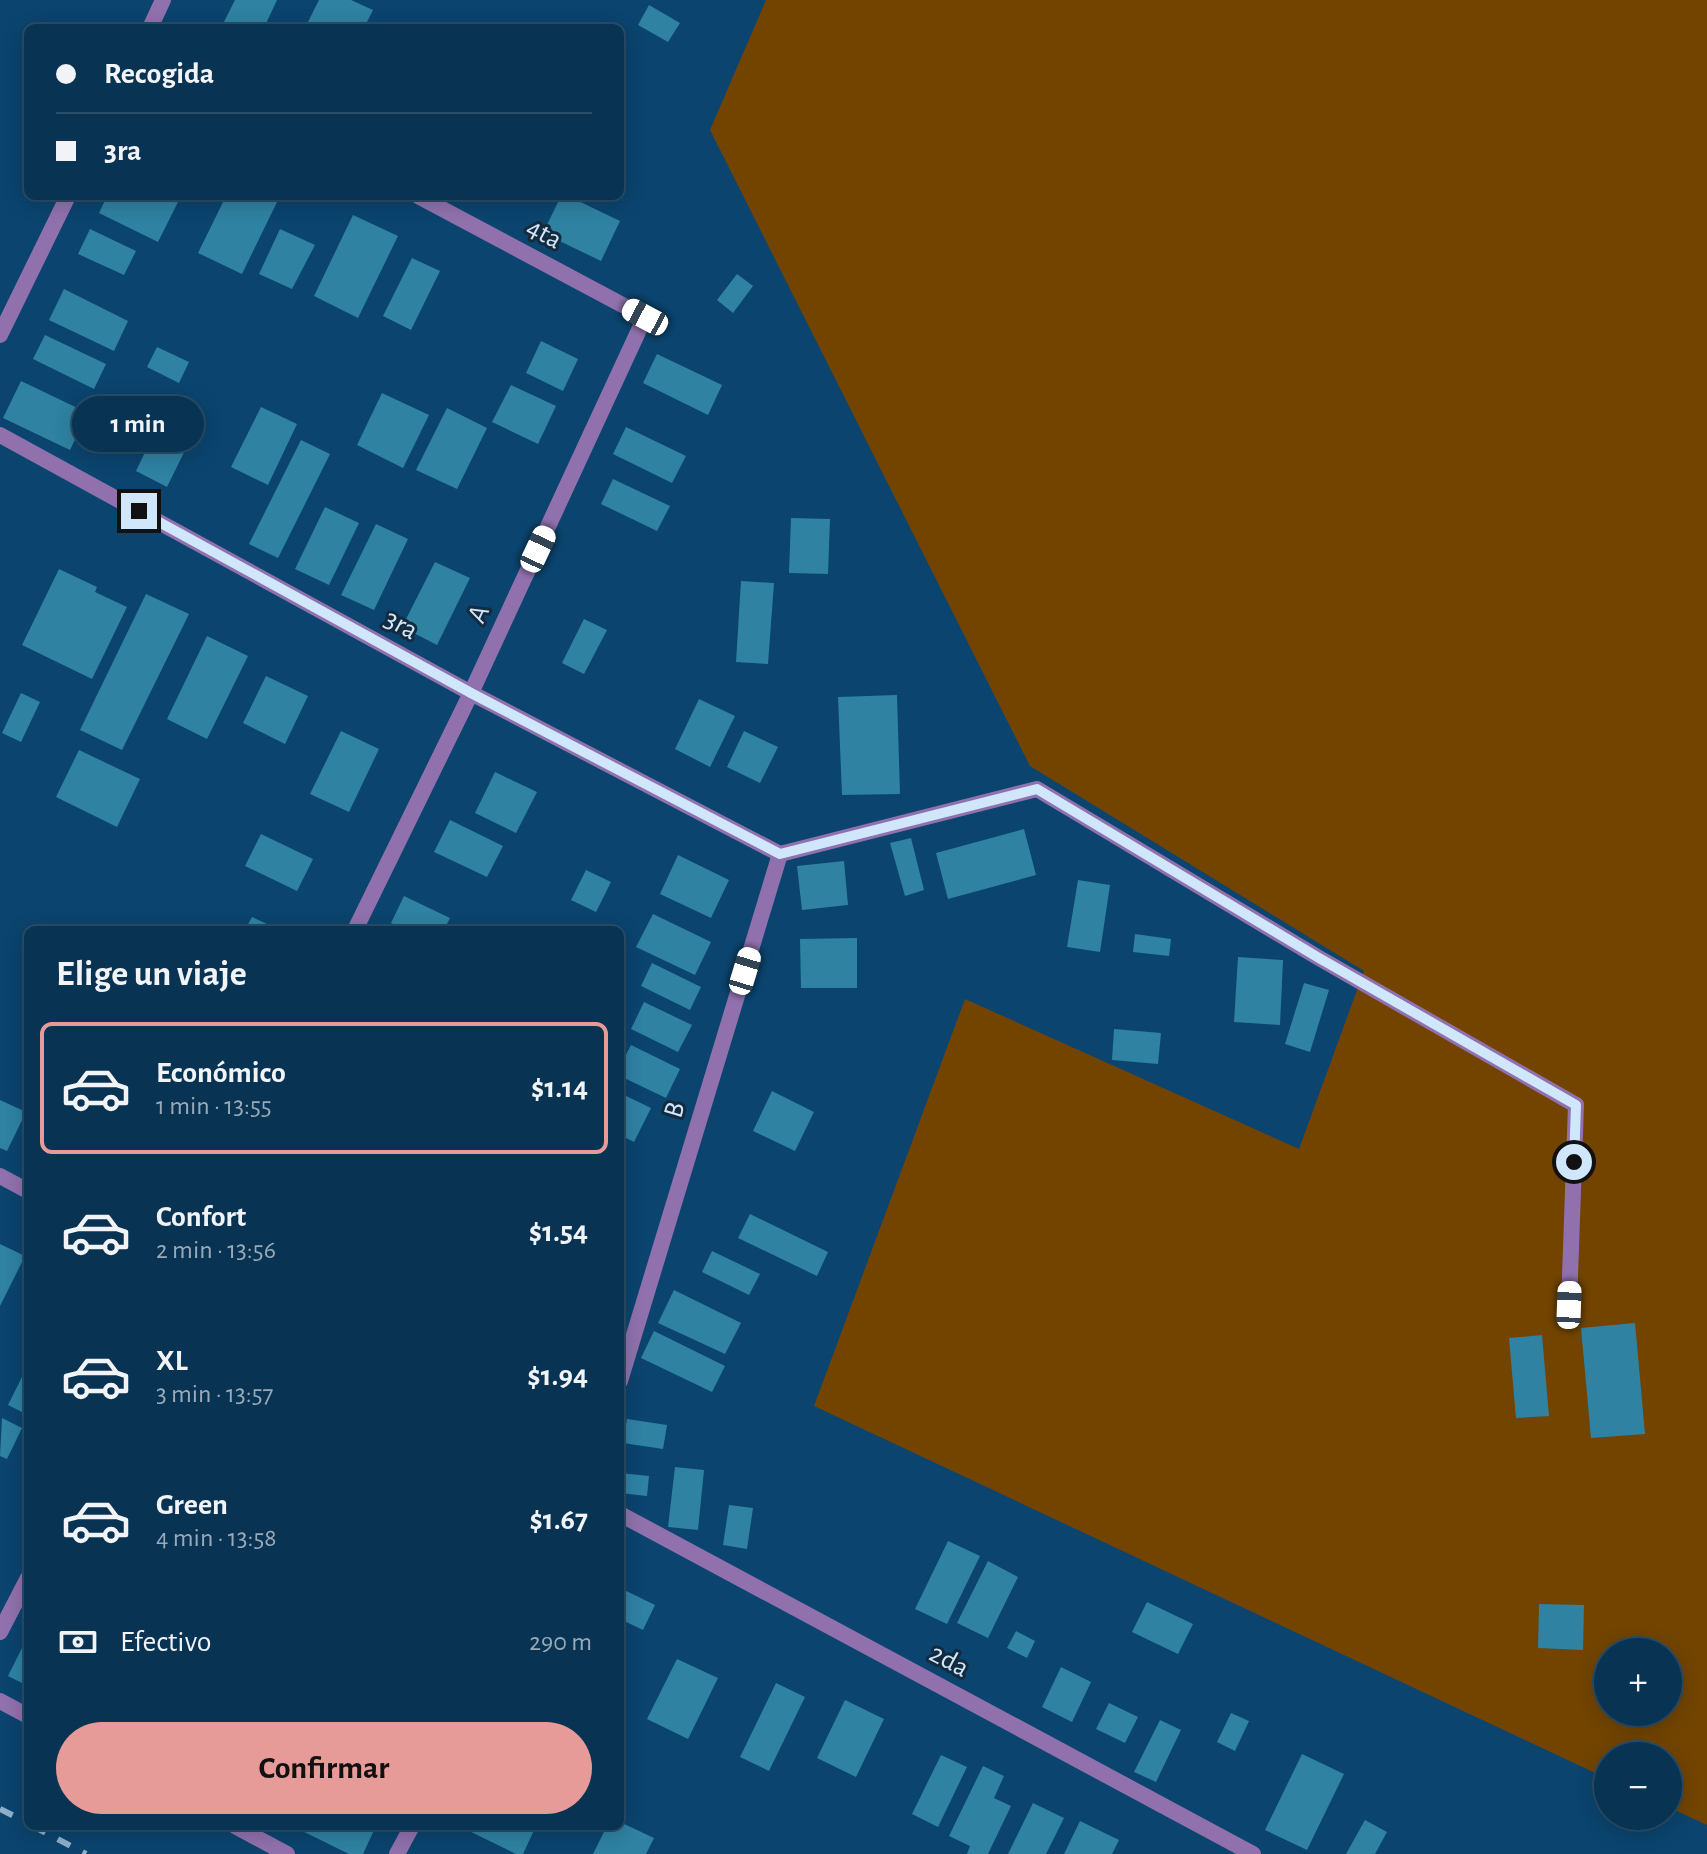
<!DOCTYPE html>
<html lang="es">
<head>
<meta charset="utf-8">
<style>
  body { margin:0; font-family:"Alegreya Sans",sans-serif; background:#113b59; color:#f1f3f6; height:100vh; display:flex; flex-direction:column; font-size:30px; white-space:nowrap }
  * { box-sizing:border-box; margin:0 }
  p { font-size:26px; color:#98aab8 }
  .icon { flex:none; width:44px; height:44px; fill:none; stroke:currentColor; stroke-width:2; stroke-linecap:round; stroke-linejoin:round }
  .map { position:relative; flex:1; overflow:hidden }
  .details { position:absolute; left:24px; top:926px; width:600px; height:904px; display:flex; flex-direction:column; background:#083352; border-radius:12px; box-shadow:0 4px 20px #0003,0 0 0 2px #294e69 }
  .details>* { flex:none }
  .banner { position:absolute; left:24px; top:24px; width:600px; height:176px; border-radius:12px; box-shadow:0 4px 20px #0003,0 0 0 2px #294e69; display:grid; align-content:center; height:176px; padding:0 32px; background:#083352 }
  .fabs { position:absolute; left:1594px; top:1638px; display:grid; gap:16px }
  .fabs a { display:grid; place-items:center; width:88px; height:88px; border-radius:50%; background:#083352; box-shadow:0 4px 20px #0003,0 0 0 2px #294e69; font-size:40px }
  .end { position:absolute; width:36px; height:36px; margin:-18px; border:10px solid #d0e6fa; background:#111; box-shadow:0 0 0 4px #111 }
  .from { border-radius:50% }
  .bubble { position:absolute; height:56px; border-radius:28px; background:#083352; box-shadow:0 4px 20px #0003,0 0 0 2px #294e69; font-size:26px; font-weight:700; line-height:56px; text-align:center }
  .car { position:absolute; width:24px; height:48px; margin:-24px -12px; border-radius:10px; box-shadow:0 0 6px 2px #0007; background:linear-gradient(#fff 24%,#345 0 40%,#fff 0 76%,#345 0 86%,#fff 0) }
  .banner b { display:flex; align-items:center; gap:28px; height:76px; font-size:30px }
  .banner b+b { border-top:2px solid #294e69 }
  .banner i { width:20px; height:20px; background:#f1f3f6 }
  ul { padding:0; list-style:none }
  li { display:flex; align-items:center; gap:24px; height:132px; margin:0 16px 12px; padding:0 16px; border:4px solid transparent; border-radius:12px }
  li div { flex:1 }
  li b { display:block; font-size:30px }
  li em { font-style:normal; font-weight:700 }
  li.active { border-color:#e69b98 }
  li>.icon { width:72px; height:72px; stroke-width:1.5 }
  h2 { padding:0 32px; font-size:36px; line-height:96px }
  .pay { display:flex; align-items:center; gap:20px; height:88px; padding:0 32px; font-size:30px }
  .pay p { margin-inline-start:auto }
  .cta { display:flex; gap:16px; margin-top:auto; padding:16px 32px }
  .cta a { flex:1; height:92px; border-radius:48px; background:#e69b98; color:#111; font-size:32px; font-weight:700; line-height:92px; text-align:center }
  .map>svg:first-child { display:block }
  .green { fill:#724400; fill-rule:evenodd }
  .building { fill:#2f82a2 }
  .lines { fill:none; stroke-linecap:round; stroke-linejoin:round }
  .lane { stroke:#9071ad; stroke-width:16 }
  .street { stroke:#9071ad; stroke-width:16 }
  .rail { stroke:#8eb0cb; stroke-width:6; stroke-dasharray:14 14; stroke-linecap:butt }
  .route { stroke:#d0e6fa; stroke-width:10 }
  .labels { text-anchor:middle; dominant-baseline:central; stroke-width:6; stroke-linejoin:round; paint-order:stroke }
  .street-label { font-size:28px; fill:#d0e6fa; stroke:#142a3d }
</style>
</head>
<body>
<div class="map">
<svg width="1707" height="1854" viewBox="0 0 1707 1854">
  <rect width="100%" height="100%" fill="#0b446e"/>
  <path class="green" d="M766 0H1707V1825L1668 1807V1756H1608V1779L814 1406 965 999 1299 1149 1364 971 1030 766 710 130ZM1608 1652H1668V1712H1608Z"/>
  <g class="building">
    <path d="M235 0H277L264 28H221Z"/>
    <path d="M319 0H351L373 10 364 28H305Z"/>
    <path d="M649 5 680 23 668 42 638 25Z"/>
    <path d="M107 196H181L158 242 99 213Z"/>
    <path d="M226 196H280L242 274 198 253Z"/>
    <path d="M561 196H568L620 221 601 261 543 233Z"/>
    <path d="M353 215 398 236 358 318 314 296Z"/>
    <path d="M90 229 136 251 124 275 78 254Z"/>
    <path d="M280 229 315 245 292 289 259 274Z"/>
    <path d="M412 258 440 271 411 330 383 316Z"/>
    <path d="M737 274 753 286 733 313 717 300Z"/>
    <path d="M64 289 128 321 114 351 49 320Z"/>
    <path d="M45 335 106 364 94 389 33 359Z"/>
    <path d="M541 341 578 359 563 391 526 373Z"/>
    <path d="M157 347 189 362 179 383 147 367Z"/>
    <path d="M657 354 722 385 708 415 643 383Z"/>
    <path d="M21 381 88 413 70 450 3 418Z"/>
    <path d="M511 385 556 406 538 444 492 422Z"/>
    <path d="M382 393 429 415 403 468 357 445Z"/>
    <path d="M261 407 297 424 268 485 231 467Z"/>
    <path d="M447 408 487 428 457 489 416 470Z"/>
    <path d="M164 412 196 428 167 487 136 471Z"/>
    <path d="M626 427 686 456 672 483 613 454Z"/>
    <path d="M301 440 330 454 278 558 249 544Z"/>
    <path d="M613 479 670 506 657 531 601 504Z"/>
    <path d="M325 507 359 523 329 585 295 569Z"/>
    <path d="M791 518 830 519 828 574 789 573Z"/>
    <path d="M376 524 408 539 374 610 341 595Z"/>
    <path d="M435 562 470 578 437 645 402 627Z"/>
    <path d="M59 569 97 587 95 592 127 607 92 679 22 645Z"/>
    <path d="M741 581 774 583 768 664 736 662Z"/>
    <path d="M146 594 189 614 122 750 80 730Z"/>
    <path d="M584 619 607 630 584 674 562 663Z"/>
    <path d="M207 636 248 656 207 739 167 719Z"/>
    <path d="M266 676 308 696 285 744 243 723Z"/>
    <path d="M21 693 40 702 21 742 2 733Z"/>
    <path d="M897 695 900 794 842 795 838 697Z"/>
    <path d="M699 699 735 716 710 767 675 749Z"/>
    <path d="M341 731 379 749 349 812 310 794Z"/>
    <path d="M744 731 778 747 760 783 727 767Z"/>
    <path d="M79 750 140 779 117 827 56 797Z"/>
    <path d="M495 772 537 792 516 833 475 813Z"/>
    <path d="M450 820 503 846 487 877 434 852Z"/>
    <path d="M1024 829 1036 875 948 899 936 853Z"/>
    <path d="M261 834 313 859 297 891 245 866Z"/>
    <path d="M911 838 924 890 905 896 890 843Z"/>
    <path d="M678 855 729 880 711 918 660 894Z"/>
    <path d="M844 861 848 905 802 910 797 866Z"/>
    <path d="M586 870 611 882 596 912 571 900Z"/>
    <path d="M1078 880 1110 885 1100 952 1067 947Z"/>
    <path d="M404 896 450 918 444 930H404L391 923Z"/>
    <path d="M653 914 711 942 695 975 636 947Z"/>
    <path d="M252 917 280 930H245Z"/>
    <path d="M1135 934 1171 939 1169 956 1133 952Z"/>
    <path d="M857 938V988H801L800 939Z"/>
    <path d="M1238 957 1283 960 1280 1025 1234 1022Z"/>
    <path d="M652 963 701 987 690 1010 641 986Z"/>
    <path d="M1304 983 1329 990 1310 1052 1285 1044Z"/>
    <path d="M644 1002 692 1025 678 1052 631 1029Z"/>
    <path d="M1114 1029 1161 1033 1158 1064 1112 1060Z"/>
    <path d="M631 1045 680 1069 666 1098 620 1076V1066Z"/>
    <path d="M772 1091 814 1112 795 1151 753 1131Z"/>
    <path d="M620 1093 651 1108 634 1142 620 1135Z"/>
    <path d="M0 1100 26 1112 7 1151 0 1148Z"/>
    <path d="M750 1214 828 1252 817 1276 738 1238Z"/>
    <path d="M0 1244 25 1256 0 1306Z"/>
    <path d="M712 1251 760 1274 749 1295 702 1272Z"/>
    <path d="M674 1290 741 1323 725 1354 658 1323Z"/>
    <path d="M1635 1323 1645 1434 1591 1438 1581 1328Z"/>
    <path d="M654 1331 725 1366 712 1392 641 1358Z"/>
    <path d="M1542 1335 1549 1416 1516 1418 1509 1338Z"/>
    <path d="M22 1377 28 1380V1415L8 1405Z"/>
    <path d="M2 1418 22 1428 7 1459 0 1456Z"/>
    <path d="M627 1419 667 1425 663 1449 623 1443Z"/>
    <path d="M675 1467 704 1470 698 1530 668 1527Z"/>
    <path d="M620 1473 649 1476 647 1496 620 1493Z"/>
    <path d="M729 1505 753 1508 747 1549 723 1545Z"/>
    <path d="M948 1541 980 1556 947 1624 915 1609Z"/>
    <path d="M988 1561 1018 1577 988 1638 957 1623Z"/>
    <path d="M620 1588 655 1605 643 1630 620 1619Z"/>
    <path d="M1147 1602 1193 1624 1178 1654 1132 1632Z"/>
    <path d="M1539 1604 1584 1605 1583 1650 1538 1648Z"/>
    <path d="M1016 1631 1035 1641 1027 1658 1007 1648Z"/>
    <path d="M28 1636V1686L8 1676Z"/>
    <path d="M677 1659 718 1678 688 1739 647 1719Z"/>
    <path d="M1061 1667 1091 1682 1072 1722 1042 1707Z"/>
    <path d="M776 1683 805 1697 769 1771 740 1757Z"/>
    <path d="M845 1700 884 1719 856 1777 817 1758Z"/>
    <path d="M1109 1703 1138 1717 1125 1743 1096 1729Z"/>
    <path d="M1231 1713 1249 1721 1235 1751 1217 1742Z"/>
    <path d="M1160 1720 1181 1730 1156 1782 1134 1772Z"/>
    <path d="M1302 1754 1344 1774 1307 1850 1265 1830Z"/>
    <path d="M941 1755 967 1767 938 1827 912 1814Z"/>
    <path d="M983 1766 1004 1776 994 1798 1011 1806 988 1854H967L970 1846 949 1836Z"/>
    <path d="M1033 1803 1064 1818 1046 1854H1008Z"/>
    <path d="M1365 1820 1387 1832 1375 1854H1346Z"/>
    <path d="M1080 1821 1119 1840 1112 1854H1064Z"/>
    <path d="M620 1822 654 1838 646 1854H593L607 1826H620Z"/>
    <path d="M292 1826H376L363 1854H349Z"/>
    <path d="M459 1826H536L523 1854H516Z"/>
  </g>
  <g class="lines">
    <path class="lane" d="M1569 1305 1576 1105"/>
    <g class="street">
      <path d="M150 28 163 0"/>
      <path d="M0 335 68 196"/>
      <path d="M0 435 471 693 780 854"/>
      <path d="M780 854 1037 789 1319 958 1576 1105"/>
      <path d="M355 930 471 693 645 317 418 196"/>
      <path d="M0 1176 28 1191"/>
      <path d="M620 1381 780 854"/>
      <path d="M620 1514 1253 1854"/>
      <path d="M0 1632 28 1578"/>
      <path d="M0 1701 28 1716"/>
      <path d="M235 1826 287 1854"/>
      <path d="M397 1854 412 1826"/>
    </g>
    <g class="rail">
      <path d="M0 1809 28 1823"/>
      <path d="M33 1826 86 1854"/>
    </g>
  </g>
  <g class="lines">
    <path class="route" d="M139 511 471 693 780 854 1037 789 1319 958 1576 1105 1574 1162"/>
  </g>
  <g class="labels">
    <g class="street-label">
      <text transform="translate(544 234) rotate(28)">4ta</text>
      <text transform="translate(479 614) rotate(-65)">A</text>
      <text transform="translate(401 625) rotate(29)">3ra</text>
      <text transform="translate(675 1110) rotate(-73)">B</text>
      <text transform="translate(949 1661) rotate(28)">2da</text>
    </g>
  </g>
</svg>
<div class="fabs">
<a>+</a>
<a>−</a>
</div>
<i class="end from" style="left:1574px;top:1162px"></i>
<i class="end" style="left:139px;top:511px"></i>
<div class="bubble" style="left:72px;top:396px;width:132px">1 min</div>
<i class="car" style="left:645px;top:317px;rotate:298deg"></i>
<i class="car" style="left:538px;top:549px;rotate:25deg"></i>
<i class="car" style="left:745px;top:971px;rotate:17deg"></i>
<i class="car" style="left:1569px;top:1305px;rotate:2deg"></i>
<div class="banner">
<b><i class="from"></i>Recogida</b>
<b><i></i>3ra</b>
</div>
<section class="details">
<h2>Elige un viaje</h2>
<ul>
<li class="active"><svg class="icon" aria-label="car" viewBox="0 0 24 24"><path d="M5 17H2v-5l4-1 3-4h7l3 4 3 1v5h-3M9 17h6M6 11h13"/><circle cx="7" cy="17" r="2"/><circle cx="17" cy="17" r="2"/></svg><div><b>Económico</b><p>1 min · 13:55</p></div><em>$1.14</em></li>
<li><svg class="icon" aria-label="car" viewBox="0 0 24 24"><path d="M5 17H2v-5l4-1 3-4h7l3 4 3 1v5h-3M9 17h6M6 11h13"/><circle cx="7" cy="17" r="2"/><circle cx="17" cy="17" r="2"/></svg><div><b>Confort</b><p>2 min · 13:56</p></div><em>$1.54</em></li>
<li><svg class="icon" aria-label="car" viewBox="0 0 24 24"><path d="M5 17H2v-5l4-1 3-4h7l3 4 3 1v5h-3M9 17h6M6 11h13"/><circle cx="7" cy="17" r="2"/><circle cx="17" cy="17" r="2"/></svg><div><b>XL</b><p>3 min · 13:57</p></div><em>$1.94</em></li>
<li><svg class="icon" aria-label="car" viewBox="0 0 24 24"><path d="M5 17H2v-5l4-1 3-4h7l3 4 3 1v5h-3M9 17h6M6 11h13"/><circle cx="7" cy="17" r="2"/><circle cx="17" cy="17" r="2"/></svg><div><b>Green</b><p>4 min · 13:58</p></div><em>$1.67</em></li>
</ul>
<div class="pay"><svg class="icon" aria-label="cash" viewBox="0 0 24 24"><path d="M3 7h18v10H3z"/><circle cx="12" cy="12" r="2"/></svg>Efectivo<p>290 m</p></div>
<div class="cta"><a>Confirmar</a></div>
</section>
</div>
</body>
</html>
